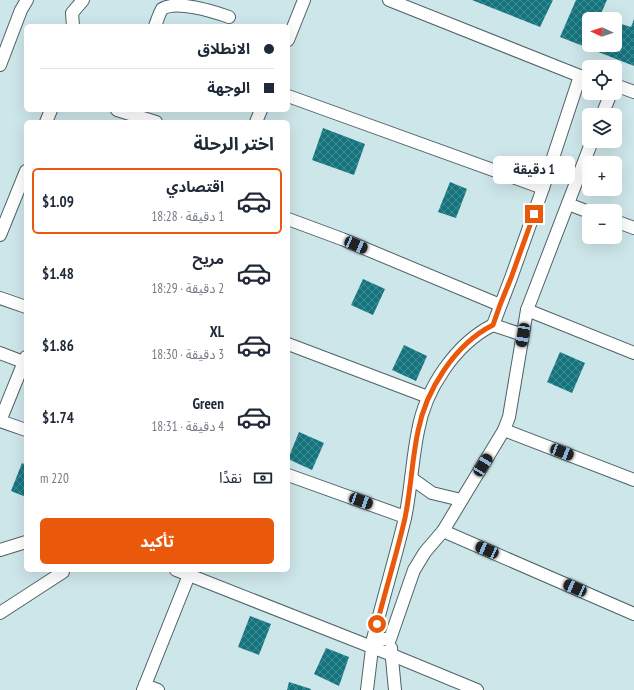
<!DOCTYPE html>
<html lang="ar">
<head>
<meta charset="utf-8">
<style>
  body { margin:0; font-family:"PT Sans Narrow","Noto Sans Arabic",sans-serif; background:#f6f6f7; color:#1f2937; direction:rtl; height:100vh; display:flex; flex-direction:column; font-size:15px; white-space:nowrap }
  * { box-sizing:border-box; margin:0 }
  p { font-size:13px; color:#747a83 }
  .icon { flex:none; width:22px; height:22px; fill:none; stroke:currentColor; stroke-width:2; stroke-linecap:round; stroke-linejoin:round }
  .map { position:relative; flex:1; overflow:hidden; direction:ltr }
  .panel { position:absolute; left:24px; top:120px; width:266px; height:452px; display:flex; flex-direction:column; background:#fff; border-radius:6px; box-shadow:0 4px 16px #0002; direction:rtl }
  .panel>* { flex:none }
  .top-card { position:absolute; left:24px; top:24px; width:266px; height:88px; border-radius:6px; box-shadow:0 4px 16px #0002; direction:rtl; display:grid; align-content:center; height:88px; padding:0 16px; background:#fff }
  .needle { width:26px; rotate:274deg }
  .tools { position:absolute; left:582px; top:12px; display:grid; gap:8px }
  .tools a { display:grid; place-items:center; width:40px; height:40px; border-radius:6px; background:#fff; box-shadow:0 4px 16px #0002; font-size:20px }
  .end { position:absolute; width:18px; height:18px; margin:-9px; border:5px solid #ea580c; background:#fff; box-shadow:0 0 0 2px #fff }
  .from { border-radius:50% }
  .bubble { position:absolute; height:28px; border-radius:6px; background:#fff; box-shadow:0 4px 16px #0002; font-size:13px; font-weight:700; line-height:28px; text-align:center; direction:rtl }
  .car { position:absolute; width:12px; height:24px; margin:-12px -6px; border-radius:5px; box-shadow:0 0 3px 1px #0007; background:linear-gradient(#222 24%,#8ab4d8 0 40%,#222 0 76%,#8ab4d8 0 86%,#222 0) }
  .top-card b { display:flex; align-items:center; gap:14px; height:38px; font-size:15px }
  .top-card b+b { border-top:1px solid #e0e1e3 }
  .top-card i { width:10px; height:10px; background:#1f2937 }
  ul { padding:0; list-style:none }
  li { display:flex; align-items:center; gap:12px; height:66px; margin:0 8px 6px; padding:0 8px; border:2px solid transparent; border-radius:6px }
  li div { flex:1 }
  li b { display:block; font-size:15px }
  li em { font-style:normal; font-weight:700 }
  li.selected { border-color:#ea580c }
  li>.icon { width:36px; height:36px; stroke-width:1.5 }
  h2 { padding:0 16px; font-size:18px; line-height:48px }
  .pay { display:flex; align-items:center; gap:10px; height:44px; padding:0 16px; font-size:15px }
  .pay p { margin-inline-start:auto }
  .button { display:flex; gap:8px; margin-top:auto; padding:8px 16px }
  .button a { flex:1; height:46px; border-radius:6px; background:#ea580c; color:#fff; font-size:16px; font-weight:700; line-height:46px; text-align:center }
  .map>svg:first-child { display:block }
  .building { fill:url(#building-cross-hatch) }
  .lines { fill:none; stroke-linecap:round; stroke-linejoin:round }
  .street-casing { stroke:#4d6365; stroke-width:14 }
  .street { stroke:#fff; stroke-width:12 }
  .route { stroke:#ea580c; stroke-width:5 }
</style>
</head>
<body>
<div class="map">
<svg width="634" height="690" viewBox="0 0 634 690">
  <defs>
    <pattern id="building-cross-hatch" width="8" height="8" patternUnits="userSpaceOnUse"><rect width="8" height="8" fill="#14757f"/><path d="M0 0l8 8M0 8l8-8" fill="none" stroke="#488c93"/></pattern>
  </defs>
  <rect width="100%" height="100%" fill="#cde6e9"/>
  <g class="building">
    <path d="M472 0H553L540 27Z"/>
    <path d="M576 0H607L599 18 602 19H589V45H615V22L631 27 634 19V66L560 37Z"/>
    <path d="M323 128 365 144 354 175 312 160Z"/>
    <path d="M450 182 467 189 456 218 438 212Z"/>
    <path d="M363 279 385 289 373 315 351 305Z"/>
    <path d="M404 345 427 356 416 381 392 370Z"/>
    <path d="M560 352 585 363 572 393 547 382Z"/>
    <path d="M299 432 324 443 312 470 288 459Z"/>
    <path d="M22 463 26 465V497L11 491Z"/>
    <path d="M250 616 271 624 259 655 238 647Z"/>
    <path d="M326 648 349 657 339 686 314 674Z"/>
    <path d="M289 682 311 689V690H287Z"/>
  </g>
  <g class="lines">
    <defs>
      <g id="street">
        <path d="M389 0 580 76 589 79"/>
        <path d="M73 26 72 13 83 0"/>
        <path d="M155 26C157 21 159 14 162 9 176 0 212 11 229 17"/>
        <path d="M288 40 304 0"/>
        <path d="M0 65 21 10 27 0"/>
        <path d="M615 85 634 92"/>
        <path d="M288 96 543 188"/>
        <path d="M117 110 156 122"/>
        <path d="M602 115 611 93"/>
        <path d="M46 122 51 110"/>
        <path d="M256 122 261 110"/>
        <path d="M568 204 589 212"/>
        <path d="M288 219 342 239 500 305"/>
        <path d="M615 221 634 228"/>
        <path d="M0 235 26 171"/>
        <path d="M0 298 26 307"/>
        <path d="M527 310 634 353"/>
        <path d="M493 325 511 278 543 188 580 76"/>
        <path d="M523 335 493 325C455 344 425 390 418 431 412 460 411 490 405 518 395 559 383 599 373 639H390L414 570 425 552 443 531 504 430 509 417 527 310 592 141"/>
        <path d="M288 344 428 397"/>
        <path d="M0 353 26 363"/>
        <path d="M0 421 26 357"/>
        <path d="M0 421 26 430"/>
        <path d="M504 430 634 480"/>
        <path d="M288 475 405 517"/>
        <path d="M411 478 432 493 461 500"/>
        <path d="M443 531 634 614"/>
        <path d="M0 550 26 542"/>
        <path d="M176 570 189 575"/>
        <path d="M0 613 63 572V570"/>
        <path d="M391 648 395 690"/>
        <path d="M145 685 158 690"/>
        <path d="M143 690 189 575 392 655 477 690"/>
        <path d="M367 690 373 640"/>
      </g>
    </defs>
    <use href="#street" class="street-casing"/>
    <use href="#street" class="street"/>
  </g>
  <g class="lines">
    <path class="route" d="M377 624C386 588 397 553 405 518 411 489 412 459 418 431 426 390 455 344 493 325L500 305 511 278 534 214"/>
  </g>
</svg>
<div class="tools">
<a><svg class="needle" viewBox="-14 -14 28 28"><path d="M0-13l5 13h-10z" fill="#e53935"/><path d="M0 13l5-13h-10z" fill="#747a83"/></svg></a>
<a><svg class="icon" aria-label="locate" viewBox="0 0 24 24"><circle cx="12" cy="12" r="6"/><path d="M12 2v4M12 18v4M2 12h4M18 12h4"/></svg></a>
<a><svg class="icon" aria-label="layers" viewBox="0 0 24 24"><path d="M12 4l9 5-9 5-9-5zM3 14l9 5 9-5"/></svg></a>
<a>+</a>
<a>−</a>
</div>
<i class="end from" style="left:377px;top:624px"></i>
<i class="end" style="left:534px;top:214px"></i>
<div class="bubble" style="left:493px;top:156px;width:82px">1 دقيقة</div>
<i class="car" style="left:356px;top:245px;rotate:113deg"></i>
<i class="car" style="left:523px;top:335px;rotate:189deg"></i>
<i class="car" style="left:562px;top:452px;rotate:111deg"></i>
<i class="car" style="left:483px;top:465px;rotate:32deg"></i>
<i class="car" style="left:361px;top:501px;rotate:110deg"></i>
<i class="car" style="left:487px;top:550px;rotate:294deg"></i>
<i class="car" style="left:575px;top:588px;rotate:294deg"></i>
<div class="top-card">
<b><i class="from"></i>الانطلاق</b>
<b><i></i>الوجهة</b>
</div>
<section class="panel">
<h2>اختر الرحلة</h2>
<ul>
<li class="selected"><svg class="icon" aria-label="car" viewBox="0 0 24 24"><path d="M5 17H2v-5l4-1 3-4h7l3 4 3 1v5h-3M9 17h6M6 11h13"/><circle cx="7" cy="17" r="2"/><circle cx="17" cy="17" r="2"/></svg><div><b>اقتصادي</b><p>1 دقيقة · 18:28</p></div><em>$1.09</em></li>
<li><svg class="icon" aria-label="car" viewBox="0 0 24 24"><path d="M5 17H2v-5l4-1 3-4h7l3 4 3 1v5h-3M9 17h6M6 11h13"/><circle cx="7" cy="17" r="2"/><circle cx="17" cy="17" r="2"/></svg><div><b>مريح</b><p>2 دقيقة · 18:29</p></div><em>$1.48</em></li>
<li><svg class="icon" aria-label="car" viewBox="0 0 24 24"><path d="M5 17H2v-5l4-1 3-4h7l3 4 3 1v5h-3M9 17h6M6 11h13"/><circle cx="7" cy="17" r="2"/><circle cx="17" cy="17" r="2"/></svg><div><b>XL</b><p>3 دقيقة · 18:30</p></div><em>$1.86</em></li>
<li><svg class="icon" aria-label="car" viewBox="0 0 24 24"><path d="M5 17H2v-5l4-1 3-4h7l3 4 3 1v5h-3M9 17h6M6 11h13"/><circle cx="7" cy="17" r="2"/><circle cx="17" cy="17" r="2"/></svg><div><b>Green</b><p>4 دقيقة · 18:31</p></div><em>$1.74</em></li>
</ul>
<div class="pay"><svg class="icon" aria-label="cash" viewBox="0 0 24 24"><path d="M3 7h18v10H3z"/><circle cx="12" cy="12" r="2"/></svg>نقدًا<p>220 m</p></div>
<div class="button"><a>تأكيد</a></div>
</section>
</div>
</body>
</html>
